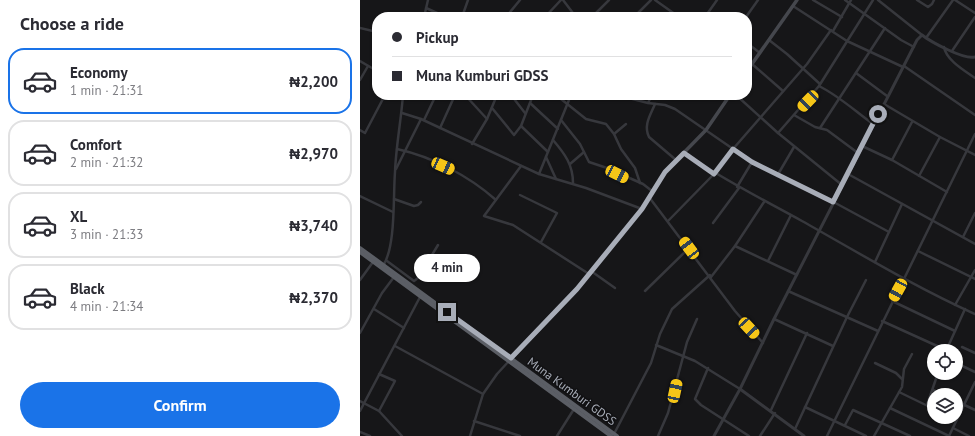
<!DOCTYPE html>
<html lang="en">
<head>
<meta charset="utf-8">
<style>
  body { margin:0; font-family:"PT Sans",sans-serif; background:#f7f7f7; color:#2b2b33; height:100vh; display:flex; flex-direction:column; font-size:15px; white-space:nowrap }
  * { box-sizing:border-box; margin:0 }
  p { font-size:13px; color:#7c7c81 }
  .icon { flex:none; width:22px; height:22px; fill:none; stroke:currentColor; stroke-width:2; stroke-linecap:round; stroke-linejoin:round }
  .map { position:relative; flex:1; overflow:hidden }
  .panel { display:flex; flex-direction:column; background:#fff; width:360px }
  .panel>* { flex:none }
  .top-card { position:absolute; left:12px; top:12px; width:380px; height:88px; border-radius:16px; box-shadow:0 1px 3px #0004; display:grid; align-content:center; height:88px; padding:0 20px; background:#fff }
  .buttons { position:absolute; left:567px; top:344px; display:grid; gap:8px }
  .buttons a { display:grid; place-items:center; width:36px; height:36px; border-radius:50%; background:#fff; box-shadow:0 1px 3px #0004; font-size:20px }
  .end { position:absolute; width:18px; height:18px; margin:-9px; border:5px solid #a8adb8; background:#111; box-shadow:0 0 0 2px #111 }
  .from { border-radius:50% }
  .bubble { position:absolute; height:28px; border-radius:14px; background:#fff; box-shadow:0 1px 3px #0004; font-size:13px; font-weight:600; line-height:28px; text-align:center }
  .car { position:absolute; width:12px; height:24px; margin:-12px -6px; border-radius:5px; box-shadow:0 0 3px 1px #0007; background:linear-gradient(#f5c518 24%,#345 0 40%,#f5c518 0 76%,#345 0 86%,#f5c518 0) }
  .top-card b { display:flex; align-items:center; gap:14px; height:38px; font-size:15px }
  .top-card b+b { border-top:1px solid #e1e1e2 }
  .top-card i { width:10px; height:10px; background:#2b2b33 }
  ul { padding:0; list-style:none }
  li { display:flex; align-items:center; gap:12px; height:66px; margin:0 8px 6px; padding:0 12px; border:2px solid #e1e1e2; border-radius:16px }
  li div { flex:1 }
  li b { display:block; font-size:15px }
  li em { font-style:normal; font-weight:600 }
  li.on { border-color:#1a73e8 }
  li>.icon { width:36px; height:36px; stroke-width:1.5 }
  h2 { padding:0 20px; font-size:18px; line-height:48px }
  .cta { display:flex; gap:8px; margin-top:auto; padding:8px 20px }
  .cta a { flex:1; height:46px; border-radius:24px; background:#1a73e8; color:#fff; font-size:16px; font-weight:600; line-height:46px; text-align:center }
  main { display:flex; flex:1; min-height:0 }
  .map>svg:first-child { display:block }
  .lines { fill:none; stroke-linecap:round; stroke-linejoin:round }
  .minor { stroke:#37383d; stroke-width:2.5 }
  .tertiary { stroke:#37383d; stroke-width:3 }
  .secondary { stroke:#45474d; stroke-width:3.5 }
  .trunk { stroke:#5b5e65; stroke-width:4 }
  .route { stroke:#a8adb8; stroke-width:5 }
  .labels { text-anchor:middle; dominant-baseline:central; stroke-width:3; stroke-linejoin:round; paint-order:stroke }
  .street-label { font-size:12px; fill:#a8adb8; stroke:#111113 }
</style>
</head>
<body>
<main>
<section class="panel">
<h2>Choose a ride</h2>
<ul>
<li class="on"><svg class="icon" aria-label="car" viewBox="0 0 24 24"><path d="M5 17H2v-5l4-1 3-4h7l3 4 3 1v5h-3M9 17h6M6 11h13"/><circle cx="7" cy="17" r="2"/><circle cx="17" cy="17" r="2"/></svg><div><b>Economy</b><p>1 min · 21:31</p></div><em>₦2,200</em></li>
<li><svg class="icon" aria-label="car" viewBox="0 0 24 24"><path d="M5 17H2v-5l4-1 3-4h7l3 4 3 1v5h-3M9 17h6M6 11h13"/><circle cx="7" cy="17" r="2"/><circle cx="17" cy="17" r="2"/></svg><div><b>Comfort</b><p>2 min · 21:32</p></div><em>₦2,970</em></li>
<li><svg class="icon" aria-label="car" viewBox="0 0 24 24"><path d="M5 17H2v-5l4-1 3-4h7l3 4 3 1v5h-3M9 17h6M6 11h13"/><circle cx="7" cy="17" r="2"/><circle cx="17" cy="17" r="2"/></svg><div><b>XL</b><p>3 min · 21:33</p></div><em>₦3,740</em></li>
<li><svg class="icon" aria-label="car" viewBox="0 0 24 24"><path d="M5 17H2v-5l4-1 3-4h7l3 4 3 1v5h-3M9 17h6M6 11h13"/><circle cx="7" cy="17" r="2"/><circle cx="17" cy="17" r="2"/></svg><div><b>Black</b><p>4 min · 21:34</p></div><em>₦2,370</em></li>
</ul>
<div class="cta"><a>Confirm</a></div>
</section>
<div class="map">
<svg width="615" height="436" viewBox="0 0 615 436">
  <rect width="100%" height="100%" fill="#161618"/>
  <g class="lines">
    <g class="minor">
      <path d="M203 0 216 17"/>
      <path d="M295 0 319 17"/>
      <path d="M453 0 482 17"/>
      <path d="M485 0 541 40 554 47"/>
      <path d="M518 0 562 35"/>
      <path d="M557 0 568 7 572 4 574 0"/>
      <path d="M595 0 615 13"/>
      <path d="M433 6 487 41 543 67"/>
      <path d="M66 8 86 17"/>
      <path d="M64 17 68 0"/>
      <path d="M102 17 108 0"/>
      <path d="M146 17 160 0"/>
      <path d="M185 17 201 0"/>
      <path d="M232 17 249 0"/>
      <path d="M274 17 291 0"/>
      <path d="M307 17 311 12"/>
      <path d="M345 17 357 0"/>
      <path d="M386 17 398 0"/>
      <path d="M0 28 17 32"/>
      <path d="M473 31 491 0"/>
      <path d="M566 38 593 0"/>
      <path d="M409 40 427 54 460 84"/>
      <path d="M387 43 400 53"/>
      <path d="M584 47C586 60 605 71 615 78"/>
      <path d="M592 51 615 17"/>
      <path d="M0 61 17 71"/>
      <path d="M392 64 423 91"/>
      <path d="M544 66 615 115"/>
      <path d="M496 73 527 96"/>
      <path d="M0 80 8 66"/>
      <path d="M459 86C479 96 495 111 513 124"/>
      <path d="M105 95 127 119"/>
      <path d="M151 95 165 113"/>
      <path d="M196 95 226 119 246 124 254 134 261 149 275 168 280 183"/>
      <path d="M257 95 288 103 305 105 315 109 392 162 455 192 529 232"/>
      <path d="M376 95 418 133 482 185"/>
      <path d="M170 103 198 129"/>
      <path d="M288 103 292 95"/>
      <path d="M295 104C291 114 283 125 289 137L316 160"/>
      <path d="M524 104 580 137 615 155"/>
      <path d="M132 108 154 135 161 126 173 95"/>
      <path d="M42 113 61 119 179 174 226 188 282 209"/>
      <path d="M434 115 455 127 467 130 498 153"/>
      <path d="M64 120 76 95"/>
      <path d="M201 120 220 144 229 162 247 168 283 184 292 191"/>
      <path d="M552 122 532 160 587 192"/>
      <path d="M161 126 188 152"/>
      <path d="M80 128 95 95"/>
      <path d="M460 128 525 28"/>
      <path d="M0 130 5 133 25 95"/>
      <path d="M418 133 459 86 513 0"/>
      <path d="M254 134 266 124"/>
      <path d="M193 140C205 154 213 165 213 183"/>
      <path d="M112 144 127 119 137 95"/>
      <path d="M502 146 532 160"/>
      <path d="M37 149C73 157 109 176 136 200"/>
      <path d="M324 153C362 179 402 199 442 221 499 253 555 287 615 314"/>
      <path d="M186 157 196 179"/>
      <path d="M210 164 224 152"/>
      <path d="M161 166 124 216 153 225 229 274"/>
      <path d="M36 169 61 119"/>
      <path d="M179 174 211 95"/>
      <path d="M488 174 615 244"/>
      <path d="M417 176 434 147"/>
      <path d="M559 176 580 137"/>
      <path d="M377 187 392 162"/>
      <path d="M160 195 197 213 181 242"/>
      <path d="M0 196 33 212"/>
      <path d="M289 197 375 311 403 343"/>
      <path d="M34 199 54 206 58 205 61 202"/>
      <path d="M308 221 354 174 373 149 447 64 471 30"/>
      <path d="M353 223 379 188"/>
      <path d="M603 237 615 213"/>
      <path d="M375 246 437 275"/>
      <path d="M558 251 615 279"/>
      <path d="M27 261 54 281 58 278 78 245"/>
      <path d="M408 261 431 215"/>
      <path d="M515 262 542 204"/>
      <path d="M23 266C36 246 33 197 35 172 36 146 41 121 43 95"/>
      <path d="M231 271 255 288"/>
      <path d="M351 277 375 246 404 202"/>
      <path d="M0 280 13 262"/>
      <path d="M285 291 329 248"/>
      <path d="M428 291 518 331"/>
      <path d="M532 301 595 331"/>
      <path d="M595 305 615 270"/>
      <path d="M14 309 44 328"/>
      <path d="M414 319 473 346"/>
      <path d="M522 321 586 350"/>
      <path d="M0 333 22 293 34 277"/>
      <path d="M296 345 335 361 380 389"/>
      <path d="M35 346 123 394"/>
      <path d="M602 347 615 353"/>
      <path d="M586 351 605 309"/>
      <path d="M515 363 536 373 542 379"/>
      <path d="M596 363 615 372"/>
      <path d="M348 368 335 399 341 405 389 436"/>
      <path d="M19 374 35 381 19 411"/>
      <path d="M573 390 584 395"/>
      <path d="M539 392 574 409"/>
      <path d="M0 401 19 411 42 436"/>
      <path d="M596 401 615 410"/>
      <path d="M567 405 578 373"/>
      <path d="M445 407 506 436"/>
      <path d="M530 408 589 436"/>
      <path d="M411 410 447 333"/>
      <path d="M0 411 60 297"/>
      <path d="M591 417 596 420"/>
      <path d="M114 421 160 436"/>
      <path d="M485 425 493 410 550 436"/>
      <path d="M593 428 609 436"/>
      <path d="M435 429 487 317 506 280"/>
      <path d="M0 432 10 436"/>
      <path d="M254 434 291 363 300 334 312 309 350 275"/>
      <path d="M110 436 123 394 137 374 149 361"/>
      <path d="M197 436 214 409"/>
      <path d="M298 436 308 413 327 342 337 319"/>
      <path d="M400 436 415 413"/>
      <path d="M467 436 615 134"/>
      <path d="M514 436 542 387 544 369 552 354"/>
      <path d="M589 436 615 382"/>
    </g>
    <g class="tertiary">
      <path d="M380 389 444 436"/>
      <path d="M354 436 380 389 414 319 557 40 562 35C571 42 604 60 615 57"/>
    </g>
    <g class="secondary">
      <path d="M387 71 437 0"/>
      <path d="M149 361 217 289 282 209 305 172 346 130 370 95"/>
    </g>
    <g class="trunk">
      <path d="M0 248 257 436"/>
      <path d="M0 252 251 436"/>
    </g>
  </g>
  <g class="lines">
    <path class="route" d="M87 312 151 358 217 289 282 209 305 172 324 153 354 174 373 149 392 162 473 202 518 114"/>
  </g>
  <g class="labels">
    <g class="street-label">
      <text transform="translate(212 391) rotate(36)">Muna Kumburi GDSS</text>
    </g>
  </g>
</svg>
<div class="buttons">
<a><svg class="icon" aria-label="locate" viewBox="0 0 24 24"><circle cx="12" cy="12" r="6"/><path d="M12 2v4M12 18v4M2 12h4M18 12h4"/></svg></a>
<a><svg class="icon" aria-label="layers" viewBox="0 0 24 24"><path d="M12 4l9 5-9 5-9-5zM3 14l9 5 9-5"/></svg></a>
</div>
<i class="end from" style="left:518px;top:114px"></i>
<i class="end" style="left:87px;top:312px"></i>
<div class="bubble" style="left:54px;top:254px;width:66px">4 min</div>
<i class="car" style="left:448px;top:101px;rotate:224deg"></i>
<i class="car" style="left:83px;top:166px;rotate:114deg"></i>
<i class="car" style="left:257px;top:174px;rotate:116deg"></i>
<i class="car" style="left:329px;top:248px;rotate:323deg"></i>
<i class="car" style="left:538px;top:290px;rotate:209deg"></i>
<i class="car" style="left:389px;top:328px;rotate:137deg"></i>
<i class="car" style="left:315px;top:391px;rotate:12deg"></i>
<div class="top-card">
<b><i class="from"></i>Pickup</b>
<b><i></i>Muna Kumburi GDSS</b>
</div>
</div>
</main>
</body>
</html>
